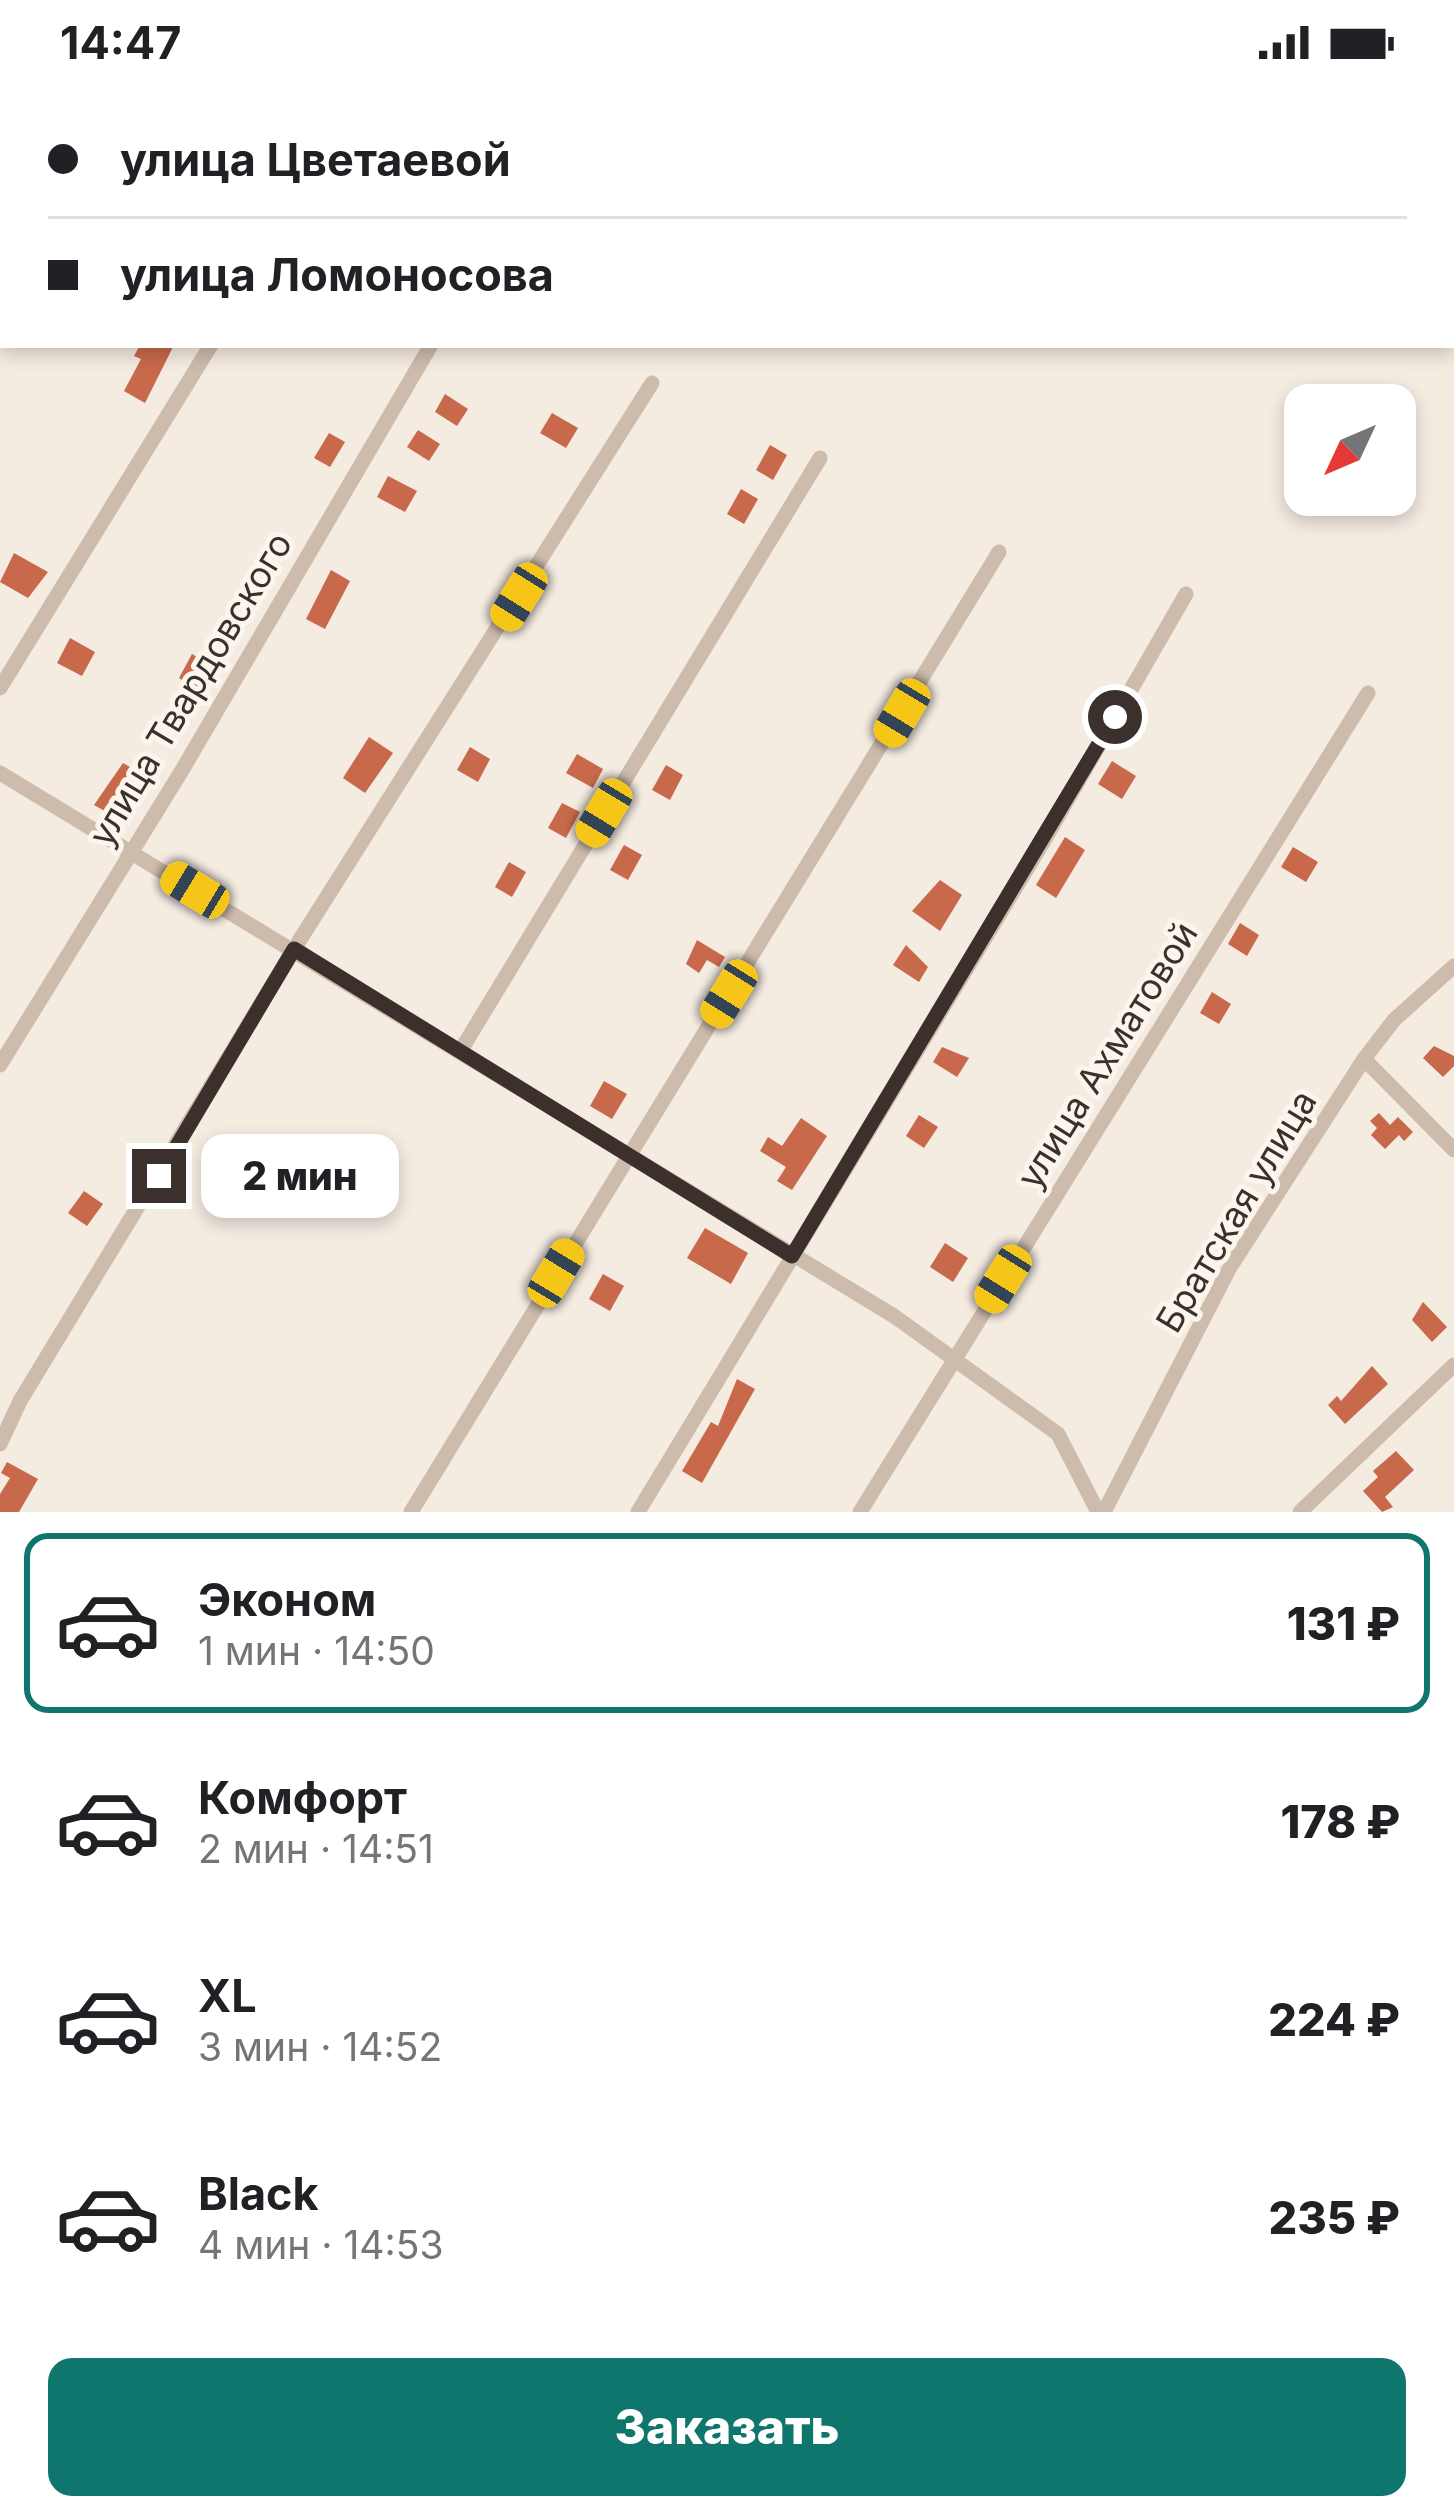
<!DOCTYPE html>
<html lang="ru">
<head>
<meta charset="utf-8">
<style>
  body { margin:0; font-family:Inter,sans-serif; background:#f2f2f2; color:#202124; height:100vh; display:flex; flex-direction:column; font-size:45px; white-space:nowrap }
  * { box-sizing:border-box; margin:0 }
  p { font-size:39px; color:#757577 }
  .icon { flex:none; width:66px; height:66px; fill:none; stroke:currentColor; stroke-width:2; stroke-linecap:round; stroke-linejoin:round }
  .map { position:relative; height:1428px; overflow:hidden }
  .side { display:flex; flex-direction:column; background:#fff; flex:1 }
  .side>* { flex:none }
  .guide { position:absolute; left:0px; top:0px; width:1455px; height:264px; box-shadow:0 6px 18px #0003; display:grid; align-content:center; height:264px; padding:0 48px; background:#fff }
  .needle { width:78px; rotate:226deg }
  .tools { position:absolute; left:1284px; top:300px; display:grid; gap:24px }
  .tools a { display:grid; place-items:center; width:132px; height:132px; border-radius:24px; background:#fff; box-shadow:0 6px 18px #0003; font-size:60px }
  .end { position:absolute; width:54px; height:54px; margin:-27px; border:15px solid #3b302b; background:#fff; box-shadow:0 0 0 6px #fff }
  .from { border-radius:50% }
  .bubble { position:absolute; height:84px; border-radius:24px; background:#fff; box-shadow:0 6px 18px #0003; font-size:39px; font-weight:800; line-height:84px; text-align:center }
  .car { position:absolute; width:36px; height:72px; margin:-36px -18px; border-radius:15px; box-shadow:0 0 9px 3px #0007; background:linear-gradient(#f5c518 24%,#345 0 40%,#f5c518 0 76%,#345 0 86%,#f5c518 0) }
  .guide b { display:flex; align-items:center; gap:42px; height:114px; font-size:45px }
  .guide b+b { border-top:3px solid #e0e0e0 }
  .guide i { width:30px; height:30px; background:#202124 }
  ul { padding:21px 0 0; list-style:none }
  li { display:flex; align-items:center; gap:36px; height:180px; margin:0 24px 18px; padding:0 24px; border:6px solid transparent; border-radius:24px }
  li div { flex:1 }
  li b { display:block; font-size:45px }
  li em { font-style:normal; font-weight:800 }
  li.active { border-color:#0f766e }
  li>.icon { width:108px; height:108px; stroke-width:1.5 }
  .button { display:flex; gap:24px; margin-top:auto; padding:24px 48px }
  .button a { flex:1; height:138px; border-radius:24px; background:#0f766e; color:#fff; font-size:48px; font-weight:800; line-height:138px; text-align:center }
  .status { display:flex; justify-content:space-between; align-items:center; height:84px; padding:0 60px; background:#fff; direction:ltr }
  .status svg { height:33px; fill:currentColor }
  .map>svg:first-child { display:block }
  .building { fill:#c8694b }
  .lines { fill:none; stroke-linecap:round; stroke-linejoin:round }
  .minor { stroke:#cdbbac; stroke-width:15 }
  .route { stroke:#3b302b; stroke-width:15 }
  .labels { text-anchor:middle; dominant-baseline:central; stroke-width:10; stroke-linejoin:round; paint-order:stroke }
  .street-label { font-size:36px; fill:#3b302b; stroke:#fbf5ee }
</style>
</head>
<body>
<div class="status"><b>14:47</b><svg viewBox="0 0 49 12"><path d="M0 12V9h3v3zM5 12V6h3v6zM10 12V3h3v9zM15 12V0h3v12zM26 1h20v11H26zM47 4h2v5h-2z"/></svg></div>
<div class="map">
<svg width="1454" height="1428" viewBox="0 0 1454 1428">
  <rect width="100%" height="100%" fill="#f4ebe1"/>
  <g class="building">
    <path d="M140 261H174L145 319 124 307 141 275 134 272Z"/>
    <path d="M445 310 468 325 457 342 435 328Z"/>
    <path d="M552 329 578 344 566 364 540 349Z"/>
    <path d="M418 346 440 360 429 377 407 363Z"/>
    <path d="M329 349 345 358 330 383 314 374Z"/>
    <path d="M770 361 787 371 773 396 756 386Z"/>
    <path d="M388 392 417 407 405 428 377 413Z"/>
    <path d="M741 405 758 415 744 440 727 430Z"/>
    <path d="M14 469 48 488 28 514 0 498Z"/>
    <path d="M331 486 350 497 325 545 306 535Z"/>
    <path d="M70 554 95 568 82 592 57 579Z"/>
    <path d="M192 570 213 582 199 606 179 594Z"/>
    <path d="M369 653 393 669 365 709 343 694Z"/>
    <path d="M470 663 490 675 478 698 457 686Z"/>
    <path d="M577 670 603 685 593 704 566 689Z"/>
    <path d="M1112 677 1136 692 1122 715 1098 700Z"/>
    <path d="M123 679 145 692 138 704 128 698 110 730 94 721Z"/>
    <path d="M666 681 683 691 670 716 652 706Z"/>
    <path d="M562 719 580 728 566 754 548 744Z"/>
    <path d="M1065 753 1085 766 1056 814 1036 801Z"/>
    <path d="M624 761 642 771 628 796 610 786Z"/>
    <path d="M1293 763 1318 778 1306 798 1281 783Z"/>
    <path d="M509 778 526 788 512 813 495 803Z"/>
    <path d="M940 796 962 811 940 847 912 827Z"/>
    <path d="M1240 839 1259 851 1247 872 1228 860Z"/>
    <path d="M697 856 725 873 719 883 707 876 699 889 686 880Z"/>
    <path d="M906 861 928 883 919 898 893 881Z"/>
    <path d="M1212 908 1231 920 1219 940 1200 929Z"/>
    <path d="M1434 962 1454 972V982L1443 993 1423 974Z"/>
    <path d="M942 963 969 974 957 993 933 978Z"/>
    <path d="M604 997 627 1010 612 1035 590 1022Z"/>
    <path d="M1379 1029 1390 1041 1398 1033 1413 1048 1404 1057 1399 1051 1385 1065 1371 1051 1377 1044 1370 1037Z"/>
    <path d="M919 1031 938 1043 924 1064 906 1052Z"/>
    <path d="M801 1034 827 1052 792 1106 777 1097 786 1083 760 1067 768 1053 782 1062Z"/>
    <path d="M84 1107 103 1120 87 1142 68 1129Z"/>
    <path d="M705 1144 748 1169 731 1200 687 1174Z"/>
    <path d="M945 1159 968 1174 953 1198 930 1183Z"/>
    <path d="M603 1190 624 1202 610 1227 589 1215Z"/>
    <path d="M1423 1218 1447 1243 1432 1258 1412 1236Z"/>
    <path d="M1372 1282 1388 1300 1345 1340 1328 1321 1337 1312 1341 1317Z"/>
    <path d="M737 1295 755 1305 702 1399 682 1387 711 1338 718 1342Z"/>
    <path d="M1396 1367 1414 1386 1385 1413 1393 1423 1382 1428 1363 1407 1378 1393 1373 1387Z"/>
    <path d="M7 1378 38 1395 19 1428H0V1410L10 1394 1 1389Z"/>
  </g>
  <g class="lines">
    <g class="minor">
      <path d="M0 237 3 233"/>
      <path d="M0 604 211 261"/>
      <path d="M0 689 894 1232 1058 1350 1098 1428"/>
      <path d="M461 966 820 374"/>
      <path d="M1364 975 1454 1066"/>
      <path d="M0 981 181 688 431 261"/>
      <path d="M0 1360 20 1317 294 865 652 299"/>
      <path d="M411 1428 999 468"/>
      <path d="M638 1428 1045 755 1186 510"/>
      <path d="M860 1428 1368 609"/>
      <path d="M1104 1428 1229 1185 1364 975 1394 936 1454 882"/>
      <path d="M1300 1428 1454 1281"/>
    </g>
  </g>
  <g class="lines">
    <path class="route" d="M159 1092 294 865 792 1172 1115 633"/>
  </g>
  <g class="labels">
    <g class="street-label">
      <text transform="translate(190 605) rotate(-59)">улица Твардовского</text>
      <text transform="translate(1107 971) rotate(-58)">улица Ахматовой</text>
      <text transform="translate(1236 1127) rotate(-59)">Братская улица</text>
    </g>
  </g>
</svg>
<div class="tools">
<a><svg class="needle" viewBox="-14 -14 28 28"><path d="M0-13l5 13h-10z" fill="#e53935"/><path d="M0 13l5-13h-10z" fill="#757577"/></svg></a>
</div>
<i class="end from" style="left:1115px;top:633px"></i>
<i class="end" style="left:159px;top:1092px"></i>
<div class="bubble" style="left:201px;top:1050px;width:198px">2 мин</div>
<i class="car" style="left:519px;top:513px;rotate:212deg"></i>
<i class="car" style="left:902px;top:629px;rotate:211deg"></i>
<i class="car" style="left:604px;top:729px;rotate:211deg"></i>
<i class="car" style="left:195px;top:806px;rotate:301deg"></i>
<i class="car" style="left:729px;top:910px;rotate:212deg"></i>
<i class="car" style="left:556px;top:1189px;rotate:31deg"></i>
<i class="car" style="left:1003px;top:1195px;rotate:212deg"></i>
<div class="guide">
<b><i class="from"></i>улица Цветаевой</b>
<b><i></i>улица Ломоносова</b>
</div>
</div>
<section class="side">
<ul>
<li class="active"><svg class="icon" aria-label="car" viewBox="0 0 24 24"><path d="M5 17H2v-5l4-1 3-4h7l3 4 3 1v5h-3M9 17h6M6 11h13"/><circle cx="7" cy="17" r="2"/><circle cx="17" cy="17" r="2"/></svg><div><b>Эконом</b><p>1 мин · 14:50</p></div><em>131 ₽</em></li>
<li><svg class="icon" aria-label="car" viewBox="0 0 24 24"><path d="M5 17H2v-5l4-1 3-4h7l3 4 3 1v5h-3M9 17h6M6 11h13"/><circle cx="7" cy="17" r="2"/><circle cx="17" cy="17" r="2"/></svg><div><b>Комфорт</b><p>2 мин · 14:51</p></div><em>178 ₽</em></li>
<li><svg class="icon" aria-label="car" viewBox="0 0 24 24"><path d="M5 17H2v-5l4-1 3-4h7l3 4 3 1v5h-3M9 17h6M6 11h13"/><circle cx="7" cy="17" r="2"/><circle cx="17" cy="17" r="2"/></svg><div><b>XL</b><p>3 мин · 14:52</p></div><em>224 ₽</em></li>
<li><svg class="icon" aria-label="car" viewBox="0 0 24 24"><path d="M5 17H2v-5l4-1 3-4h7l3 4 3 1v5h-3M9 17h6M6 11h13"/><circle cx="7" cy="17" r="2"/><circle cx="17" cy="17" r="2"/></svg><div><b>Black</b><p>4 мин · 14:53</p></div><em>235 ₽</em></li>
</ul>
<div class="button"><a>Заказать</a></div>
</section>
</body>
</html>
